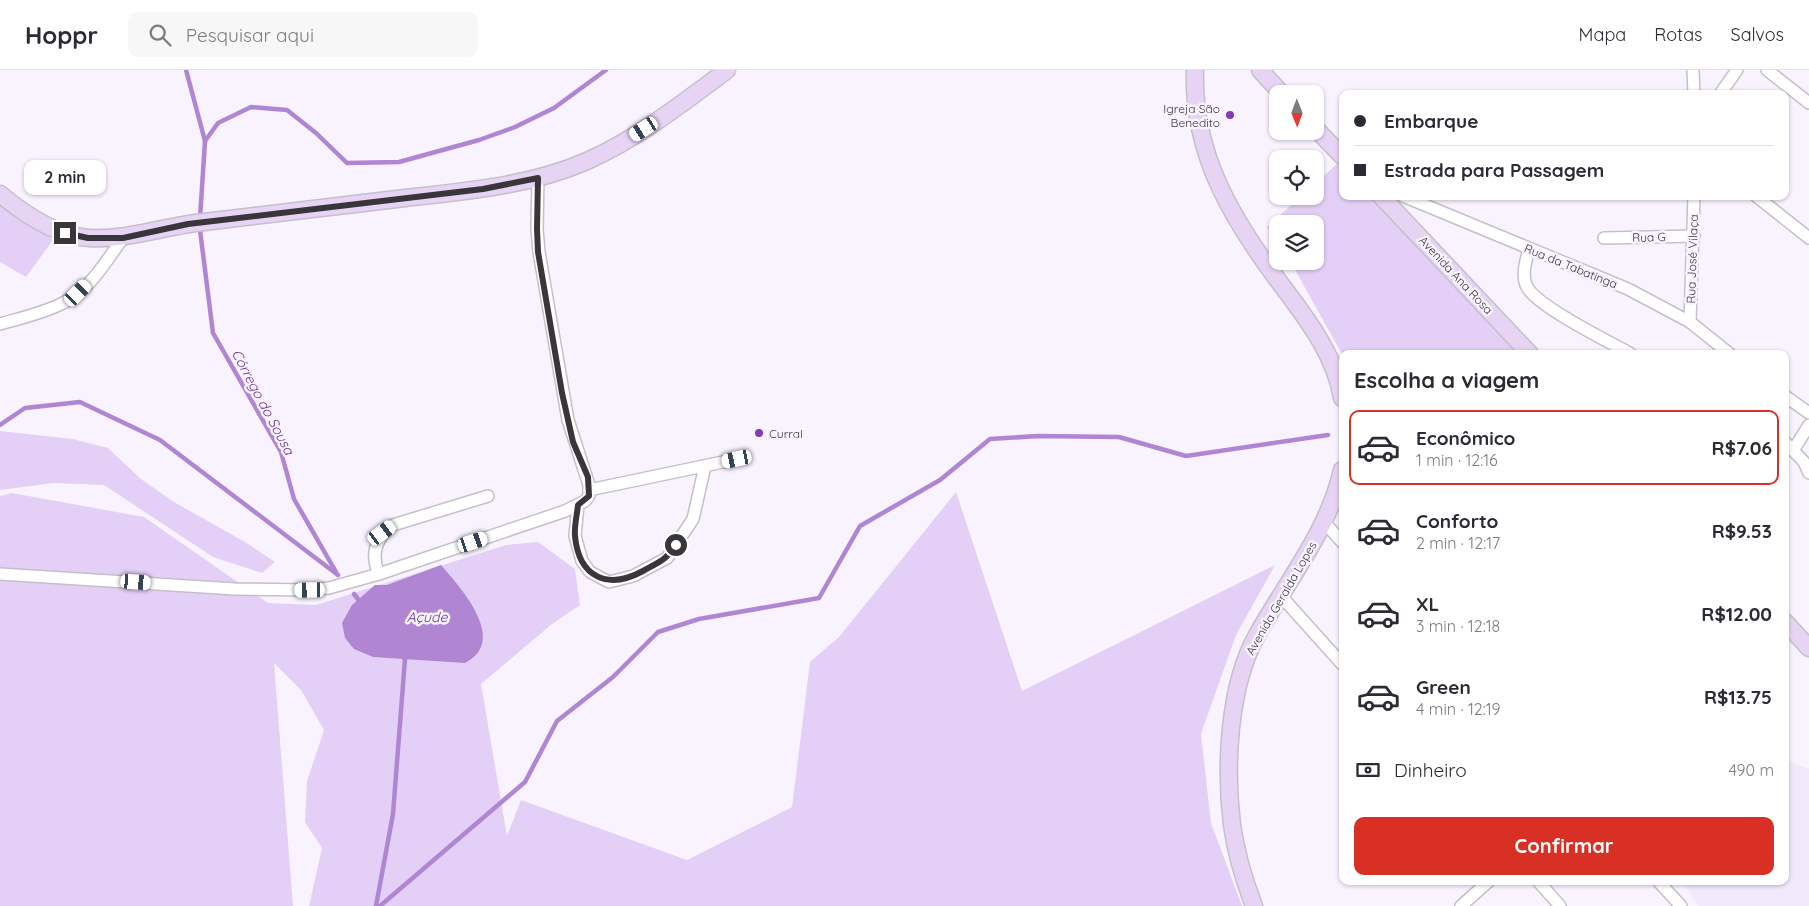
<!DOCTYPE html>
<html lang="pt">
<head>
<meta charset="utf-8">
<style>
  body { margin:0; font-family:Quicksand,sans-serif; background:#f7f7f7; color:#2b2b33; height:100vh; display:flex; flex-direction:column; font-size:19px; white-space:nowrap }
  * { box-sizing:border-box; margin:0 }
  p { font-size:16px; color:#7c7c81 }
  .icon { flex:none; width:28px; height:28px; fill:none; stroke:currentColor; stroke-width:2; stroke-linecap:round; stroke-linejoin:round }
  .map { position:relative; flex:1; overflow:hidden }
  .drawer { position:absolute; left:1339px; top:280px; width:450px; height:535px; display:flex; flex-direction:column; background:#fff; border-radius:10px; box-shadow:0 1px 4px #0004 }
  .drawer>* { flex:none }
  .top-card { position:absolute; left:1339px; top:20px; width:450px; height:110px; border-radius:10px; box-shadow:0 1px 4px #0004; display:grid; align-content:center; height:110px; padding:0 15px; background:#fff }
  .needle { width:32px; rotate:179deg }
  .controls { position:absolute; left:1269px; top:15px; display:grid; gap:10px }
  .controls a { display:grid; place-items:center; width:55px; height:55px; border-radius:10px; background:#fff; box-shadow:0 1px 4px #0004; font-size:25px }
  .end { position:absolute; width:22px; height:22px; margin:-11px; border:6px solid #39363b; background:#fff; box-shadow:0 0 0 2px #fff }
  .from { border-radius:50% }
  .bubble { position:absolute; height:35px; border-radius:10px; background:#fff; box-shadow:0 1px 4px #0004; font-size:16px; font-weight:700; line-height:35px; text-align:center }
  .car { position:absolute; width:15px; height:30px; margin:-15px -8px; border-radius:6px; box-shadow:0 0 4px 1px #0007; background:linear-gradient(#fff 24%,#345 0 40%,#fff 0 76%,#345 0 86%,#fff 0) }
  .top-card b { display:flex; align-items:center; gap:18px; height:48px; font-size:19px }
  .top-card b+b { border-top:1px solid #e1e1e2 }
  .top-card i { width:12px; height:12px; background:#2b2b33 }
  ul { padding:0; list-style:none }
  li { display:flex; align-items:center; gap:15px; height:75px; margin:0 10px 8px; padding:0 5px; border:2px solid transparent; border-radius:10px }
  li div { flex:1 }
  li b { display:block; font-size:19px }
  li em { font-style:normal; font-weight:700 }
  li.selected { border-color:#d93025 }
  li>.icon { width:45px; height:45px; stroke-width:1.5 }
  h2 { padding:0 15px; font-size:22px; line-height:60px }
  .pay { display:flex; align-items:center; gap:12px; height:55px; padding:0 15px; font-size:19px }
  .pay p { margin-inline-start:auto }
  .cta { display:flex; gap:10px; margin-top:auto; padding:10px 15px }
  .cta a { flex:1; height:58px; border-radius:10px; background:#d93025; color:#fff; font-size:20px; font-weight:700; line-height:58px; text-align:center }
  header { display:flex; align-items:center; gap:30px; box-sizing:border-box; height:70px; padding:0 25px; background:#fff; border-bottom:1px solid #e1e1e2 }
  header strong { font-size:24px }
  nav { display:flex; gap:28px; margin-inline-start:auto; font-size:18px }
  .search { width:350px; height:45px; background:#f7f7f7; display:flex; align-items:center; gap:12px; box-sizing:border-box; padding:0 18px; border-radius:10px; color:#7c7c81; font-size:19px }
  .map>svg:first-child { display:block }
  .built { fill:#f2e8fb }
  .green { fill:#e4d0f7 }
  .water { fill:#b086d3 }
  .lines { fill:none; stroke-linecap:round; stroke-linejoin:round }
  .stream { stroke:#b086d3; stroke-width:4.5 }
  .street-casing { stroke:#c5bfca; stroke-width:14 }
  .secondary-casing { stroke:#c5bfca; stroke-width:19 }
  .street { stroke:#fff; stroke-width:11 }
  .secondary { stroke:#e7d4f5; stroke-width:16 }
  .route { stroke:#39363b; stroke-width:6 }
  .poi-dot { fill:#813caf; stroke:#f9f3ff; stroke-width:2 }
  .labels { text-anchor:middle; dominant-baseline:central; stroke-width:5; stroke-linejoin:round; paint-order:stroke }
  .poi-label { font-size:12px; fill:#39363b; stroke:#f9f3ff; text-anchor:end }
  .street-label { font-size:12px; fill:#39363b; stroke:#f9f3ff }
  .water-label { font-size:14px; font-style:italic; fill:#6c3692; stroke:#f9f3ff }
</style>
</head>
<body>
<header>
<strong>Hoppr</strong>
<div class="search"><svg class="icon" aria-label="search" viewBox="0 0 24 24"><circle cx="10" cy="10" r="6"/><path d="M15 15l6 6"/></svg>Pesquisar aqui</div>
<nav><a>Mapa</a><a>Rotas</a><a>Salvos</a></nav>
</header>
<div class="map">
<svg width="1809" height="836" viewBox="0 0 1809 836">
  <rect width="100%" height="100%" fill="#f9f3ff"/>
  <path class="built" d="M1785 689 1809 699V836H1699L1681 811H1785Z"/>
  <g class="green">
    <path d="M1339 92 1342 95V126H1372L1521 284H1342L1290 191H1315V154H1278L1277 173 1267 157 1301 126H1315V114Z"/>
    <path d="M0 132 53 170 26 207 0 192Z"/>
    <path d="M0 361 73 369 108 378 141 409 174 432 245 472 275 492 262 503 213 487 104 415 53 413 0 420Z"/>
    <path d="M956 422 1022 621 1275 495 1236 565 1201 664 1211 753 1242 836H309L322 778 305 752 307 711 324 660 301 620 274 593 293 836H0V426L12 423 144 447 268 533 316 535 506 475 538 472 575 499 580 535 552 554 481 614 507 766 521 730 687 790 792 737 810 592 839 567Z"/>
  </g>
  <path class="water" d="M441 495C461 518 509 571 465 593L373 587 354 579 345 568 342 553 352 535 375 515H387Z"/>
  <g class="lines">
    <g class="stream">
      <path d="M186 0 205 71 200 148"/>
      <path d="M205 71 218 53 251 37 287 40 316 63 347 93 399 92 479 70 515 57 554 38 606 0"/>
      <path d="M200 160 213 263 281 382 294 429 336 502"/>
      <path d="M0 355 25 338 80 332 160 370 338 505"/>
      <path d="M354 524 361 533"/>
      <path d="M376 836 393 744 405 589 401 584"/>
      <path d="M380 836 525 712 557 651 613 607 658 562 699 549 819 528 860 456 940 410 990 369 1038 366 1119 367 1186 386 1328 365"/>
    </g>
    <defs>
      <g id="street">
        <path d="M1693 0 1694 24"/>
        <path d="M1767 0 1809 33"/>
        <path d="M1720 24 1737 0"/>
        <path d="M1403 126 1628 219 1690 252 1730 284"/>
        <path d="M1756 126 1809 168"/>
        <path d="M1604 168 1694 166"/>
        <path d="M1529 179C1526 190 1521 206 1527 217 1538 237 1608 271 1631 284"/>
        <path d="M1690 252 1694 126"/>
        <path d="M0 254C21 248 44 243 63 233 90 220 106 191 123 168"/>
        <path d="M1785 326 1809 343"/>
        <path d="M1785 372 1804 392 1809 403"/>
        <path d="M1794 379 1809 355"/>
        <path d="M589 420 737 389"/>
        <path d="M578 435 575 466 582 491 590 502 609 512 633 506 667 488 693 449 705 396"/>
        <path d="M1324 452 1342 472"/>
        <path d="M0 504 235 519 310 520 329 518 379 504 565 441 585 431 589 426V415L568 350 539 182 537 159 538 108"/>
        <path d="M379 504C370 484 376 468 393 455L488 426"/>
        <path d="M1281 526 1342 594"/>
        <path d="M1538 811 1560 836"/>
        <path d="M1658 811 1681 836"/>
        <path d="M1461 836 1489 811"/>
      </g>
      <g id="secondary">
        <path d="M1195 0C1192 81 1230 146 1277 209 1303 244 1335 283 1342 328"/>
        <path d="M1260 0 1282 24"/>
        <path d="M1315 58 1342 86"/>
        <path d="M0 124C25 145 56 166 89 168 129 170 165 156 204 152 271 144 338 136 405 128 467 121 530 116 587 91 638 68 683 33 727 0"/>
        <path d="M1381 126 1530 284"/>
        <path d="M1785 552 1809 578"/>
        <path d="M1254 836C1244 810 1236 783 1232 755 1225 698 1228 617 1257 565 1287 511 1328 462 1342 400"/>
      </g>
    </defs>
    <use href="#street" class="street-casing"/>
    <use href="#secondary" class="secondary-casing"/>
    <use href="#street" class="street"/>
    <use href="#secondary" class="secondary"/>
  </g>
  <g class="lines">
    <path class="route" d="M65 163 88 168H123L188 154 483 119 538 108 537 159 538 182 562 323 573 372 588 407 589 426 578 435C577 445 574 457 575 466 579 508 608 520 643 501 659 492 666 490 676 475"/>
  </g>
  <g class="poi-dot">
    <circle cx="1230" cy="45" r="5"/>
    <circle cx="759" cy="363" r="5"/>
  </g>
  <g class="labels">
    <g class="poi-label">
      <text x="1220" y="38">Igreja São<tspan x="1220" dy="14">Benedito</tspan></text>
      <text x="769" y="363" text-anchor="start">Curral</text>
    </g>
    <g class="street-label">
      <text transform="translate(1649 167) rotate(-1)">Rua G</text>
      <text transform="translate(1692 189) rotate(-88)">Rua José Vilaça</text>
      <text transform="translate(1571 196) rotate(22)">Rua da Tabatinga</text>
      <text transform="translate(1456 205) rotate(47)">Avenida Ana Rosa</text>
      <text transform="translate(1281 528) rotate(-60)">Avenida Geralda Lopes</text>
    </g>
    <g class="water-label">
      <text transform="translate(263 332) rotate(62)">Córrego do Sousa</text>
      <text x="427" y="547">Açude</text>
    </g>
  </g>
</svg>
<div class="controls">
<a><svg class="needle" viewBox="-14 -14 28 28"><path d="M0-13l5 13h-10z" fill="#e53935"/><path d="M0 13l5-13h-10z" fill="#7c7c81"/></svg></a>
<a><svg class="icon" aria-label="locate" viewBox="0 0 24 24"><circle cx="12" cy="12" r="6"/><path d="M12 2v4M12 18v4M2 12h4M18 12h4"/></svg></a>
<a><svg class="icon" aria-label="layers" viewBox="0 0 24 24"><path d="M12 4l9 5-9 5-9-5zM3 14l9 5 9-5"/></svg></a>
</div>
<i class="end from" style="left:676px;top:475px"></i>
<i class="end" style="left:65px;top:163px"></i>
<div class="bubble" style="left:24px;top:90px;width:82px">2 min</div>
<i class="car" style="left:644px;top:59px;rotate:237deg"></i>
<i class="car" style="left:78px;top:223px;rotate:45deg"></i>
<i class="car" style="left:737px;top:389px;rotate:258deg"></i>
<i class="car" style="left:382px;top:463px;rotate:54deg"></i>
<i class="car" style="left:473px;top:472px;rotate:71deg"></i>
<i class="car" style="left:136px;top:512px;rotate:94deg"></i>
<i class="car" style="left:310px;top:520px;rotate:269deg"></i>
<div class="top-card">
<b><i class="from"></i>Embarque</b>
<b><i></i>Estrada para Passagem</b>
</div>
<section class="drawer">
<h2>Escolha a viagem</h2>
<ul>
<li class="selected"><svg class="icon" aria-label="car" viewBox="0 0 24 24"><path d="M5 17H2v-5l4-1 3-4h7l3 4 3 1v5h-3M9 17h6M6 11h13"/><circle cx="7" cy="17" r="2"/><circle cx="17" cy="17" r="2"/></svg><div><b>Econômico</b><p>1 min · 12:16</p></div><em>R$7.06</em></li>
<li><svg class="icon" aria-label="car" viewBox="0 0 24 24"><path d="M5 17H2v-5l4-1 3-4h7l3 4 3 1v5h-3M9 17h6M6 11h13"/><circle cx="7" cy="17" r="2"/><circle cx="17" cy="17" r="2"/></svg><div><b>Conforto</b><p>2 min · 12:17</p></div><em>R$9.53</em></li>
<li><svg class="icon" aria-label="car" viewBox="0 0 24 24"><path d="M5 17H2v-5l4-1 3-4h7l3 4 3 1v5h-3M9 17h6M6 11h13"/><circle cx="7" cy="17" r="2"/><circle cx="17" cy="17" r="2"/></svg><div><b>XL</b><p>3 min · 12:18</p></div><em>R$12.00</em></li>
<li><svg class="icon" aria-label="car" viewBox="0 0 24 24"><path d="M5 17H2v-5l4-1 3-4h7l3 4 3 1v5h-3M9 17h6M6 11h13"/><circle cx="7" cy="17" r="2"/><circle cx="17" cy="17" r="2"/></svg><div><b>Green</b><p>4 min · 12:19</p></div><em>R$13.75</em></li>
</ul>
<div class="pay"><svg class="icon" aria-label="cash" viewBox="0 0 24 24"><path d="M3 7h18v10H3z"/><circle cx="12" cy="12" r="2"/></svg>Dinheiro<p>490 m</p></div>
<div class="cta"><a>Confirmar</a></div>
</section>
</div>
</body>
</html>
